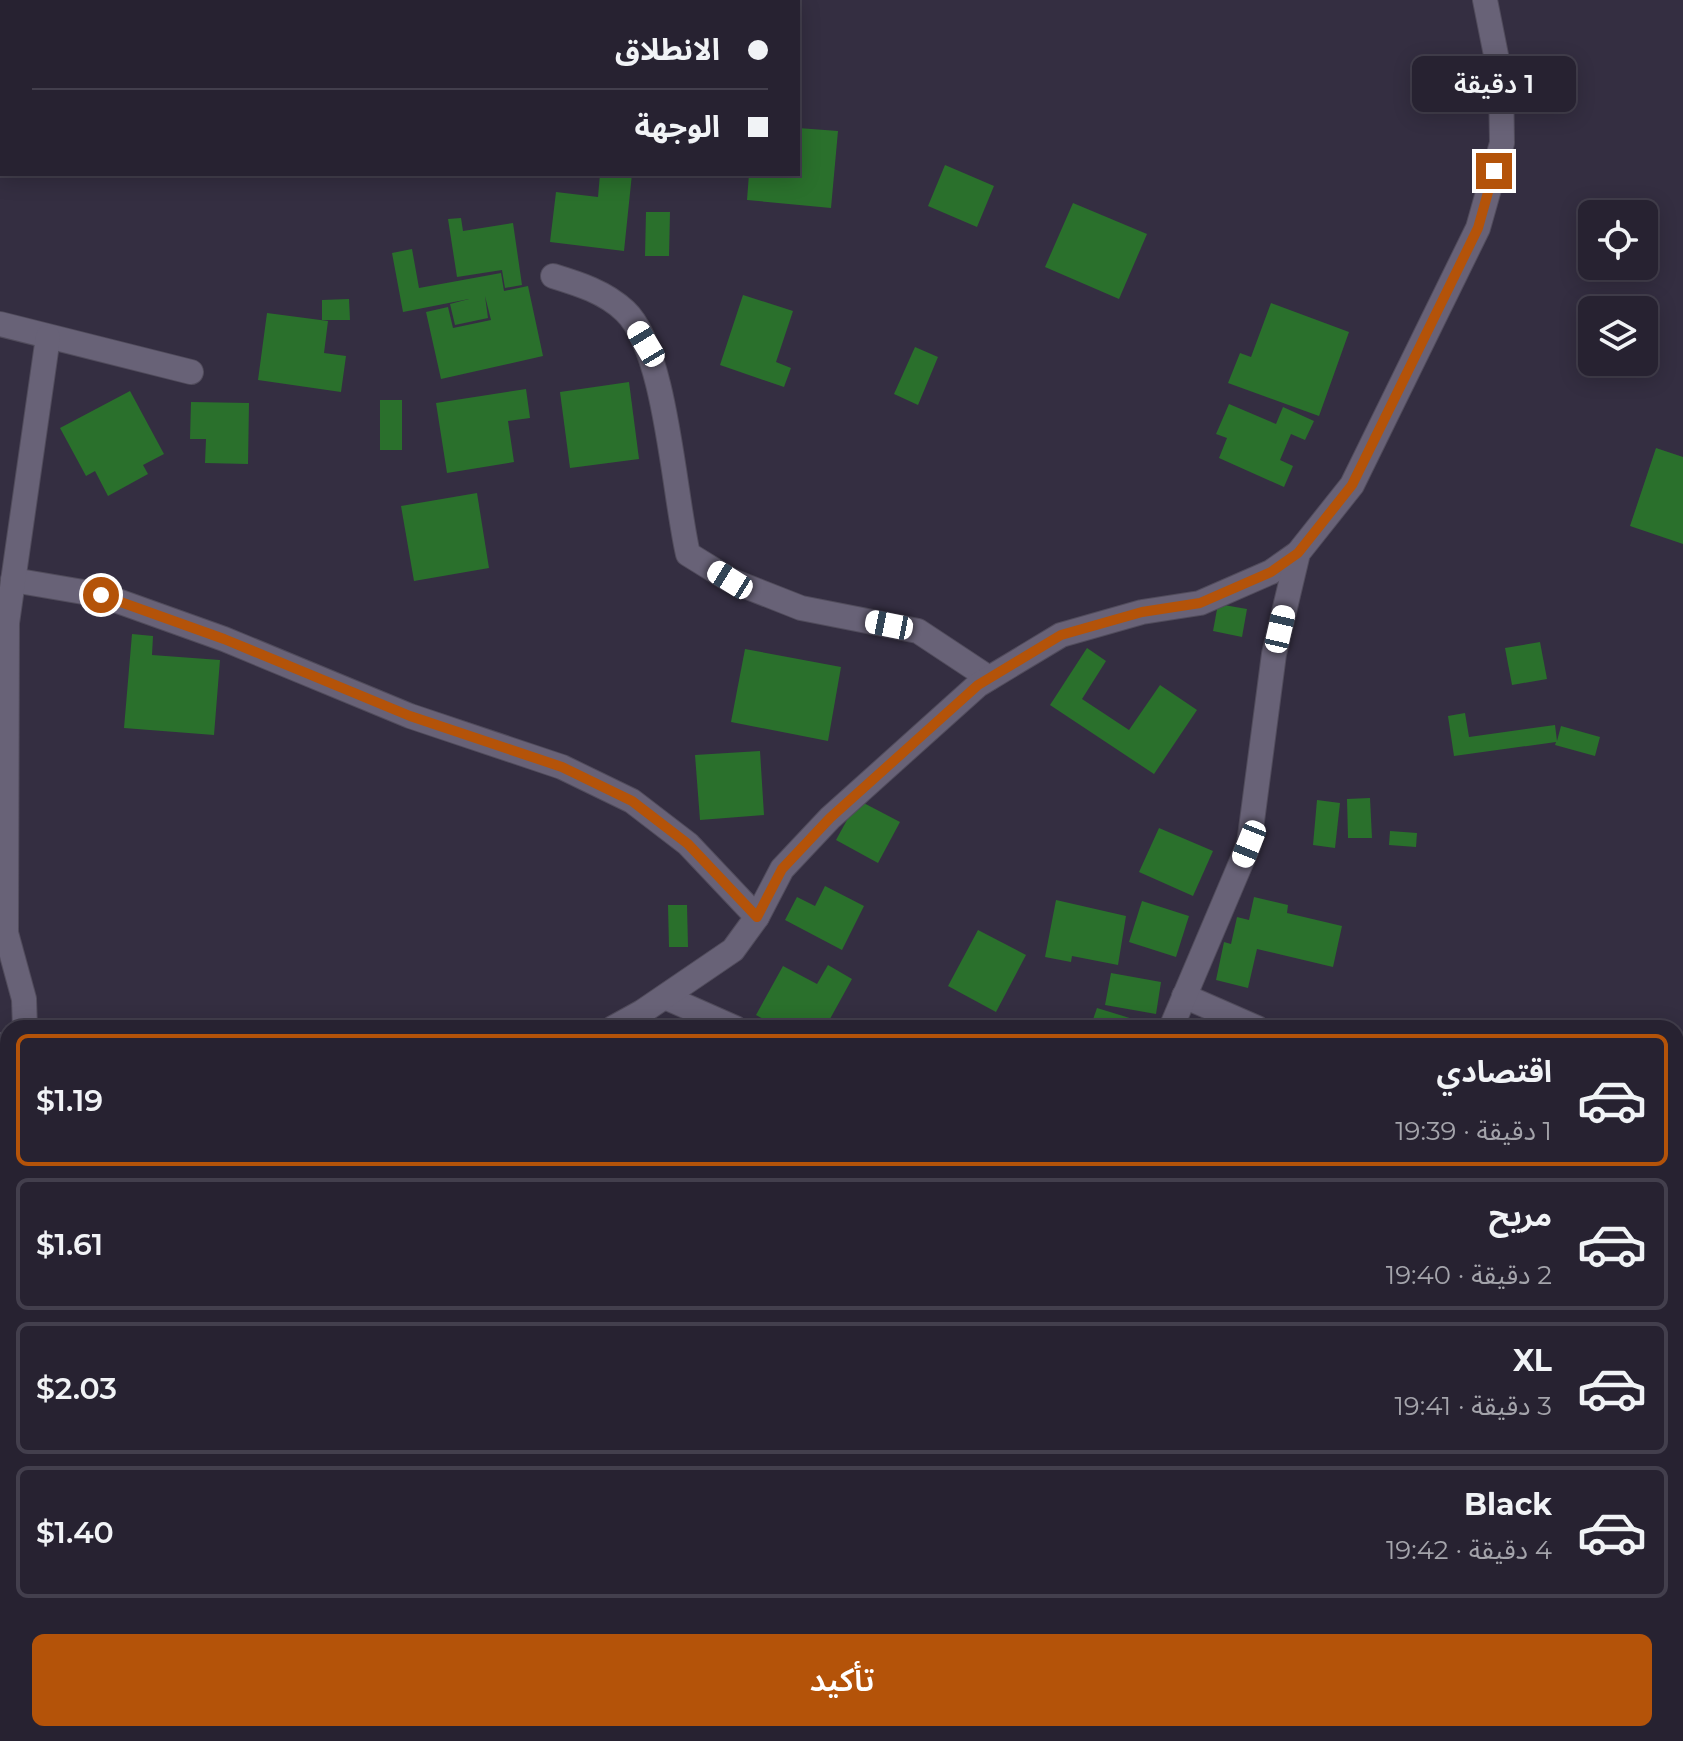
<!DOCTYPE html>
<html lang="ar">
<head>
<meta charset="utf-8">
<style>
  body { margin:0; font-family:Montserrat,"Noto Sans Arabic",sans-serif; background:#2f2a39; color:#f1f3f6; direction:rtl; height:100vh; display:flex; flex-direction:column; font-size:30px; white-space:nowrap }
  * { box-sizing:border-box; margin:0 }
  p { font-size:26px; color:#a4a4ab }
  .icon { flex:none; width:44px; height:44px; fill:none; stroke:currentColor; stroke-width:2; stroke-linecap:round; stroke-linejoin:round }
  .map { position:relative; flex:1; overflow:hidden; direction:ltr }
  .drawer { position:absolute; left:0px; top:1020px; width:1684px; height:722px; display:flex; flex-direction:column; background:#272231; border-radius:24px 24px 0 0; box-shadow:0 4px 20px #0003,0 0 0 2px #433f4d; direction:rtl }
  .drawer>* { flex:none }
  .guide { position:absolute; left:0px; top:0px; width:800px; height:176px; box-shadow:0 4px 20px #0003,0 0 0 2px #433f4d; direction:rtl; display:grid; align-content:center; height:176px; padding:0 32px; background:#272231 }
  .buttons { position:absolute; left:1578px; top:200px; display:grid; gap:16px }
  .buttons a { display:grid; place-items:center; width:80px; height:80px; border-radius:12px; background:#272231; box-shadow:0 4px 20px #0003,0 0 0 2px #433f4d; font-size:40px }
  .end { position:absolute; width:36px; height:36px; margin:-18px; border:10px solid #b45309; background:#fff; box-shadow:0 0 0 4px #fff }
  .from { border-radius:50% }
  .bubble { position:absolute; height:56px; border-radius:12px; background:#272231; box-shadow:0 4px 20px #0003,0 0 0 2px #433f4d; font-size:26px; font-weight:600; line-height:56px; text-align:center; direction:rtl }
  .car { position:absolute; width:24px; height:48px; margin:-24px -12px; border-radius:10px; box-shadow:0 0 6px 2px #0007; background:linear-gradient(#fff 24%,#345 0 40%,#fff 0 76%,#345 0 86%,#fff 0) }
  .guide b { display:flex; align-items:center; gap:28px; height:76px; font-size:30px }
  .guide b+b { border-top:2px solid #433f4d }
  .guide i { width:20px; height:20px; background:#f1f3f6 }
  ul { padding:14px 0 0; list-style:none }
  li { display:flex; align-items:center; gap:24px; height:132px; margin:0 16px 12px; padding:0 16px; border:4px solid #433f4d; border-radius:12px }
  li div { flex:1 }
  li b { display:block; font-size:30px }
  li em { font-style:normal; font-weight:600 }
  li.selected { border-color:#b45309 }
  li>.icon { width:72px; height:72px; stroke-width:1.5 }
  .cta { display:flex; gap:16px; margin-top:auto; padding:16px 32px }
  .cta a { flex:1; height:92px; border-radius:12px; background:#b45309; color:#fff; font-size:32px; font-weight:600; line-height:92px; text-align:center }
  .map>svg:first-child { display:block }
  .building { fill:#2a702c }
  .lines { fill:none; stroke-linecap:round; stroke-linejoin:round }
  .minor-casing { stroke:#514c5c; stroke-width:26 }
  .minor { stroke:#686277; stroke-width:24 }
  .route { stroke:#b45309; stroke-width:10 }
</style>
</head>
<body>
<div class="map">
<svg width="1683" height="1741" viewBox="0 0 1683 1741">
  <rect width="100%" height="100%" fill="#342e41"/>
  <g class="building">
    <path d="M798 128 838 131 831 208 747 200 749 174H798Z"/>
    <path d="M945 165 994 186 977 227 928 206Z"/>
    <path d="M600 174H632L624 251 550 242 556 192 598 197Z"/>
    <path d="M1073 203 1147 234 1119 299 1045 267Z"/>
    <path d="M646 212H670L669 256H645Z"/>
    <path d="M461 218 463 231 513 223 522 285 505 288 502 270 457 277 448 219Z"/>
    <path d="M412 249 419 288 501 273 504 291 528 286 543 356 441 379 426 312 448 307 453 328 491 320 485 296 488 318 455 325 450 304 469 299 403 312 392 253Z"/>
    <path d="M743 295 793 311 776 362 791 368 784 387 720 365Z"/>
    <path d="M349 299 350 320H322V300Z"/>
    <path d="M1271 303 1349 332 1319 416 1228 383 1240 353 1251 357Z"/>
    <path d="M267 313 328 321 324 353 346 356 341 392 258 380Z"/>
    <path d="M915 347 938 357 918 405 894 394Z"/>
    <path d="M629 382 639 459 570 468 560 392Z"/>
    <path d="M526 389 530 418 508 421 514 462 447 473 436 403Z"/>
    <path d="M130 391 164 454 143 465 148 474 108 496 95 471 86 476 60 428Z"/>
    <rect x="380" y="400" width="22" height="50"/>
    <path d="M191 402 249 403 248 464 205 463 206 439H190Z"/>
    <path d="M1229 404 1276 424 1283 407 1314 421 1305 440 1291 434 1280 460 1293 466 1284 487 1219 458 1227 438 1216 434Z"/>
    <path d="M1656 448 1683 457V544L1630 526Z"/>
    <path d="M477 493 489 568 414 581 401 506Z"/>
    <path d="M1218 604 1247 609 1242 637 1213 631Z"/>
    <path d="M132 634 153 636 152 655 220 660 214 735 124 728Z"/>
    <path d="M1540 642 1547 679 1512 685 1505 648Z"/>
    <path d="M1087 648 1106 661 1082 699 1129 730 1160 685 1197 710 1154 774 1050 705Z"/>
    <path d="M745 649 841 667 828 741 731 722Z"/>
    <path d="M1465 713 1469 737 1555 725 1557 741 1561 726 1600 737 1595 756 1555 745 1556 742 1454 756 1448 716Z"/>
    <path d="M760 751 764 815 700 820 695 755Z"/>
    <path d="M1370 798 1372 838H1348L1347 799Z"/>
    <path d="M858 800 900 822 878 863 836 840Z"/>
    <path d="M1317 800 1340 803 1335 848 1313 845Z"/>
    <path d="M1159 828 1213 851 1193 896 1139 872Z"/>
    <path d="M1390 831 1417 833 1416 847 1389 845Z"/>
    <path d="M825 886 864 906 842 950 785 920 797 897 815 906Z"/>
    <path d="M1254 897 1288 905 1287 913 1342 926 1333 967 1257 949 1248 988 1216 980 1224 942 1231 944 1237 917 1249 920Z"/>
    <path d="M1056 900 1126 916 1118 965 1072 956 1071 962 1045 957Z"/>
    <path d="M1142 901 1189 916 1176 957 1129 942Z"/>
    <path d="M668 905H687L688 947H669Z"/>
    <path d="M978 930 1026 955 996 1012 948 986Z"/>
    <path d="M828 965 852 979 825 1028H779L756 1015 783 966 817 984Z"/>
    <path d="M1111 973 1161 982 1156 1014 1105 1005Z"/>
    <path d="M1097 1008 1146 1023 1144 1028H1090Z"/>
    <path d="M1676 1322 1683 1329V1347L1676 1355Z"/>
    <path d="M1683 1687V1718L1676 1709V1693Z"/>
    <path d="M975 1734H994L1005 1741H970Z"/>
    <path d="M1608 1734H1628L1636 1741H1601Z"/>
  </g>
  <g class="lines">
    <defs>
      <g id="minor">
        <path d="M553 276C579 284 605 292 625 311 666 349 674 495 688 554L730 580 801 608 918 631 989 678"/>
        <path d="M0 324 191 372"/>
        <path d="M13 580 101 595 224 639 410 716 562 767 632 801 688 844 757 917"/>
        <path d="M1184 996 1257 1028"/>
        <path d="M665 997 735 1028"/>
        <path d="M25 1028 24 999 6 933 7 623 48 337"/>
        <path d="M613 1028 642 1012 733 950 757 917 782 869 830 818 978 685 1061 635 1142 612 1200 603 1271 572 1298 553 1352 485 1478 228 1502 143 1501 80 1485 0"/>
        <path d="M1171 1028 1249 844 1274 654 1298 553"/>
        <path d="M0 1045 8 1047"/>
        <path d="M188 1741 190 1734"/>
        <path d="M948 1741 953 1734"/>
      </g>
    </defs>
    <use href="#minor" class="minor-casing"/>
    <use href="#minor" class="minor"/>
  </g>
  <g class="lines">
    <path class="route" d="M101 595 224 639 410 716 562 767 632 801 688 844 757 917 782 869 830 818 978 685 1061 635 1142 612 1200 603 1271 572 1298 553 1352 485 1478 228 1494 171"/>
  </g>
</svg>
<div class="buttons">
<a><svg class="icon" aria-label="locate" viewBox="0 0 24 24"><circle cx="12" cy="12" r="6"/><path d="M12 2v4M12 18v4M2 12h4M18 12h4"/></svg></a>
<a><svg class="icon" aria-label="layers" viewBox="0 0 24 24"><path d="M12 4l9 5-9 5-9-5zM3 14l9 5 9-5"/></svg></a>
</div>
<i class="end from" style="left:101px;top:595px"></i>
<i class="end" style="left:1494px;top:171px"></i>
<div class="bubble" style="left:1412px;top:56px;width:164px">1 دقيقة</div>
<i class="car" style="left:646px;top:344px;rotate:329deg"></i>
<i class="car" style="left:730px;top:580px;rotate:302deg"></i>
<i class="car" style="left:889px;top:625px;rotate:281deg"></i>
<i class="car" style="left:1280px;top:629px;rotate:13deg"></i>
<i class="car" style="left:1249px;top:844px;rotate:202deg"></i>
<div class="guide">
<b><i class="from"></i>الانطلاق</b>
<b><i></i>الوجهة</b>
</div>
<section class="drawer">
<ul>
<li class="selected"><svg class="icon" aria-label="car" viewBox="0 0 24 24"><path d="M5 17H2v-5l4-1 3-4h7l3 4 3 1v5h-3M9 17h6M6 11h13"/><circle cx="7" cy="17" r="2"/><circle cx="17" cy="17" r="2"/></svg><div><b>اقتصادي</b><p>1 دقيقة · 19:39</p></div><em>$1.19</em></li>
<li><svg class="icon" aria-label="car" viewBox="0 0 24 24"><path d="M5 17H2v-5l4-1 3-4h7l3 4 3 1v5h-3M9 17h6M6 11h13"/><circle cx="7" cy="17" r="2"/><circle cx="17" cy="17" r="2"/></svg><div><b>مريح</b><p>2 دقيقة · 19:40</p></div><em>$1.61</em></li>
<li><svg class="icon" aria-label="car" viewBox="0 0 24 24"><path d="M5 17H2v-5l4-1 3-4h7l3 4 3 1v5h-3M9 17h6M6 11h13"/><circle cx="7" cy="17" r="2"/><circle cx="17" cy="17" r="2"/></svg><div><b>XL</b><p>3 دقيقة · 19:41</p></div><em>$2.03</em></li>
<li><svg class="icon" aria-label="car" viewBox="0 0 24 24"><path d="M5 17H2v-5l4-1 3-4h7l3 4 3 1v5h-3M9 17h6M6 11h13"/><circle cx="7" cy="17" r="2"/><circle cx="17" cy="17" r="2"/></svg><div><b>Black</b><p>4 دقيقة · 19:42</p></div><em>$1.40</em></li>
</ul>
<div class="cta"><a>تأكيد</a></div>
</section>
</div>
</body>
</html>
